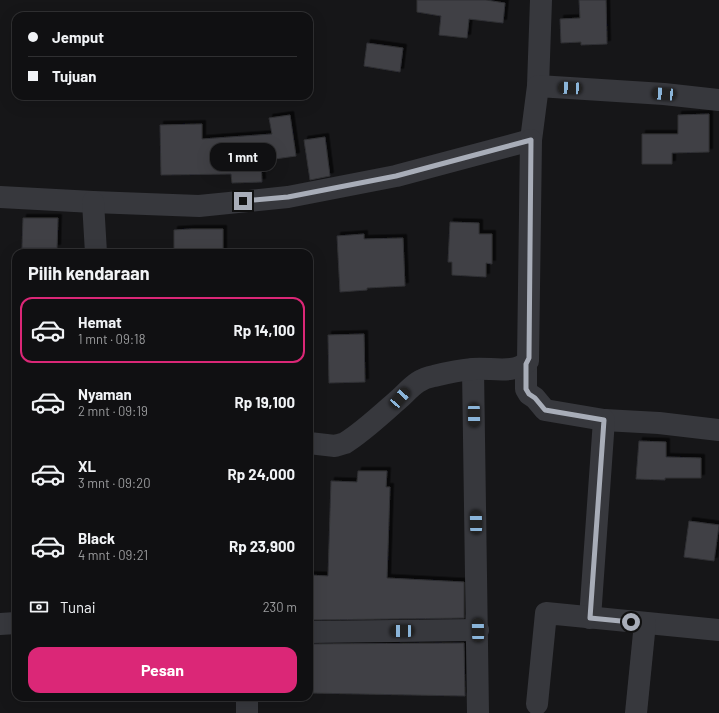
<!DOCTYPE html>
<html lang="id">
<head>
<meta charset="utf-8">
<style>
  body { margin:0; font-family:Barlow,sans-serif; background:#19191b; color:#f1f3f6; height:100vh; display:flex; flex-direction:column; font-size:15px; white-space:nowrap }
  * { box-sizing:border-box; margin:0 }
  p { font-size:13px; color:#9c9d9f }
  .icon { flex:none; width:22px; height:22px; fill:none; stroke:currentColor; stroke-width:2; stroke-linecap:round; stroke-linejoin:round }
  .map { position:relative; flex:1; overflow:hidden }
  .side { position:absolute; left:12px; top:249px; width:301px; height:452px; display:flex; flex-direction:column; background:#101012; border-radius:12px; box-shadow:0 4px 16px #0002,0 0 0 1px #303032 }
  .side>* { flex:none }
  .guide { position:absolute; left:12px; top:12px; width:301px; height:88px; border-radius:12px; box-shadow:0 4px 16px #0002,0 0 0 1px #303032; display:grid; align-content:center; height:88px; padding:0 16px; background:#101012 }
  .end { position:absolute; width:18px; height:18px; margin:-9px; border:5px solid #a8adb8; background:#111; box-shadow:0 0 0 2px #111 }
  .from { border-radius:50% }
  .bubble { position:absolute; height:28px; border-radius:12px; background:#101012; box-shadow:0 4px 16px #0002,0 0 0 1px #303032; font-size:13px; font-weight:700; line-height:28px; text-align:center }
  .car { position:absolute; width:12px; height:24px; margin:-12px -6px; border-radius:5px; box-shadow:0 0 3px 1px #0007; background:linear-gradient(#222 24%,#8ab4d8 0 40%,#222 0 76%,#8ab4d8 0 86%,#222 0) }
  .guide b { display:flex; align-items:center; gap:14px; height:38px; font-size:15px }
  .guide b+b { border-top:1px solid #303032 }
  .guide i { width:10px; height:10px; background:#f1f3f6 }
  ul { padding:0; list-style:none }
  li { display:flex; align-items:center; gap:12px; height:66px; margin:0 8px 6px; padding:0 8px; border:2px solid transparent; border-radius:12px }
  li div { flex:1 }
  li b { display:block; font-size:15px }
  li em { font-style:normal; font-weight:700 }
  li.on { border-color:#db2777 }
  li>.icon { width:36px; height:36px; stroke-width:1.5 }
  h2 { padding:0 16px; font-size:18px; line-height:48px }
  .pay { display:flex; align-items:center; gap:10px; height:44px; padding:0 16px; font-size:15px }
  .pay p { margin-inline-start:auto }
  .primary-button { display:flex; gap:8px; margin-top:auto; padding:8px 16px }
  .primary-button a { flex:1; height:46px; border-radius:12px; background:#db2777; color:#fff; font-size:16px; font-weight:700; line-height:46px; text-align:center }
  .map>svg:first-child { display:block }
  .building { fill:#404145; stroke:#303034; filter:url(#shadow) }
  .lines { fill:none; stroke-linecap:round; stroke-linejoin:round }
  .street { stroke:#37383d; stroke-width:22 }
  .route { stroke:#a8adb8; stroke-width:5 }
</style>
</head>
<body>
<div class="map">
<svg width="719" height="713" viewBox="0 0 719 713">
  <defs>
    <filter id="shadow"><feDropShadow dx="3.5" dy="-3.5" stdDeviation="0" flood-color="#0009"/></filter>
  </defs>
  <rect width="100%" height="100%" fill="#161618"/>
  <g class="building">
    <path d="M417 0H486L505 3 503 23 469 19 467 38 439 35 441 16 417 12Z"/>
    <path d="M579 0H606L607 44 581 45V42L561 43 560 19 580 18Z"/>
    <path d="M367 43 403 48 400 72 364 66Z"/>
    <path d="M709 114V152L672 153V164H642V134H678V115Z"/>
    <path d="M290 115 296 156 261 161 262 182 232 183 231 174 161 175 160 125 202 124V139L272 134 269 118Z"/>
    <path d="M325 137 330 176 310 180 304 140Z"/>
    <path d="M23 218H58L57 248H22Z"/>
    <path d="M450 222 479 223V234H492V264L486 263V277L452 275V262H448Z"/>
    <path d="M191 229H223V253H174V230Z"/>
    <path d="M364 234V239L403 238 405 286 367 288V290L340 292 337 236Z"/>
    <path d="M364 334 365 382 329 383 328 335Z"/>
    <path d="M639 441 666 442V457L701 458V478H665V480L636 479Z"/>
    <path d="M358 471H387L386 487H390L387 578 464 582V618L309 620V575L328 576 331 481 357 482Z"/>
    <path d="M689 521 719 525 714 561 684 557Z"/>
    <path d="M464 643 465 696 309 693V644Z"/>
  </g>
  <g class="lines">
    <g class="street">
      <path d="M538 86 541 0"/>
      <path d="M0 197 93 202 199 206 288 197 396 176 531 140 538 86 664 94 719 100"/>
      <path d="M93 202 96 253"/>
      <path d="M526 364V389L529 394 535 398 545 410 604 420 659 423 719 430"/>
      <path d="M473 369 478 713"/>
      <path d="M309 443 335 446 345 443C363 432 383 413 399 399 411 388 417 379 434 376 446 373 460 370 473 369 490 367 515 375 528 361L531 140"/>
      <path d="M590 618 604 420"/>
      <path d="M0 624 16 623"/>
      <path d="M311 632 478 630"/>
      <path d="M247 697V713"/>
      <path d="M537 704 546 613 719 630"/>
      <path d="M636 713 645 623"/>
    </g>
  </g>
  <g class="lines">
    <path class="route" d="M243 201 288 197 396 176 531 140 529 358 526 364V389L529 394 535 398 545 410 604 420 590 618 631 622"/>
  </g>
</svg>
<i class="end from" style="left:631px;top:622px"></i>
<i class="end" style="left:243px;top:201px"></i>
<div class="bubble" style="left:210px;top:143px;width:66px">1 mnt</div>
<i class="car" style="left:570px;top:88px;rotate:273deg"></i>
<i class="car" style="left:664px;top:94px;rotate:274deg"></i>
<i class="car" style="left:400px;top:398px;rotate:42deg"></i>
<i class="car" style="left:474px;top:415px;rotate:179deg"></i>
<i class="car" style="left:476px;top:522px;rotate:359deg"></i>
<i class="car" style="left:478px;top:630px;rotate:359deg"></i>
<i class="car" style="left:402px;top:631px;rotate:269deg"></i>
<div class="guide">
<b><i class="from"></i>Jemput</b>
<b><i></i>Tujuan</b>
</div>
<section class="side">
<h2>Pilih kendaraan</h2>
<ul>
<li class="on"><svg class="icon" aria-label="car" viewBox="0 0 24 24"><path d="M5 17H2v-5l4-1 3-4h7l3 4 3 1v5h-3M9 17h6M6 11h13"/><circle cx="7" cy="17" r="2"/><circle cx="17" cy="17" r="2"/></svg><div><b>Hemat</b><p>1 mnt · 09:18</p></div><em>Rp 14,100</em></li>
<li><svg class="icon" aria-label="car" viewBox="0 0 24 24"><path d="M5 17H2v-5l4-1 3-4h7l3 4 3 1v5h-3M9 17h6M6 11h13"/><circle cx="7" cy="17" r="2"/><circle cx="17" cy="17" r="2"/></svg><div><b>Nyaman</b><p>2 mnt · 09:19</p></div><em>Rp 19,100</em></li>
<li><svg class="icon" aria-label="car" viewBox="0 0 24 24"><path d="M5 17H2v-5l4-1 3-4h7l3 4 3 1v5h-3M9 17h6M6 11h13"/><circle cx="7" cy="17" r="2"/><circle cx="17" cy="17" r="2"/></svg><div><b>XL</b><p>3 mnt · 09:20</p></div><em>Rp 24,000</em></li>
<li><svg class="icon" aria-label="car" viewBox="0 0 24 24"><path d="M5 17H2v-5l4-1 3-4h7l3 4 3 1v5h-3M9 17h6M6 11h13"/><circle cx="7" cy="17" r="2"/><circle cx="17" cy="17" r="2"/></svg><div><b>Black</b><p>4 mnt · 09:21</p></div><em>Rp 23,900</em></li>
</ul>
<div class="pay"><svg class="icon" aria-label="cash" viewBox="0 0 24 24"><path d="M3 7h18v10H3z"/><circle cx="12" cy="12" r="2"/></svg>Tunai<p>230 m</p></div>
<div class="primary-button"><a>Pesan</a></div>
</section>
</div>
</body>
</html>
